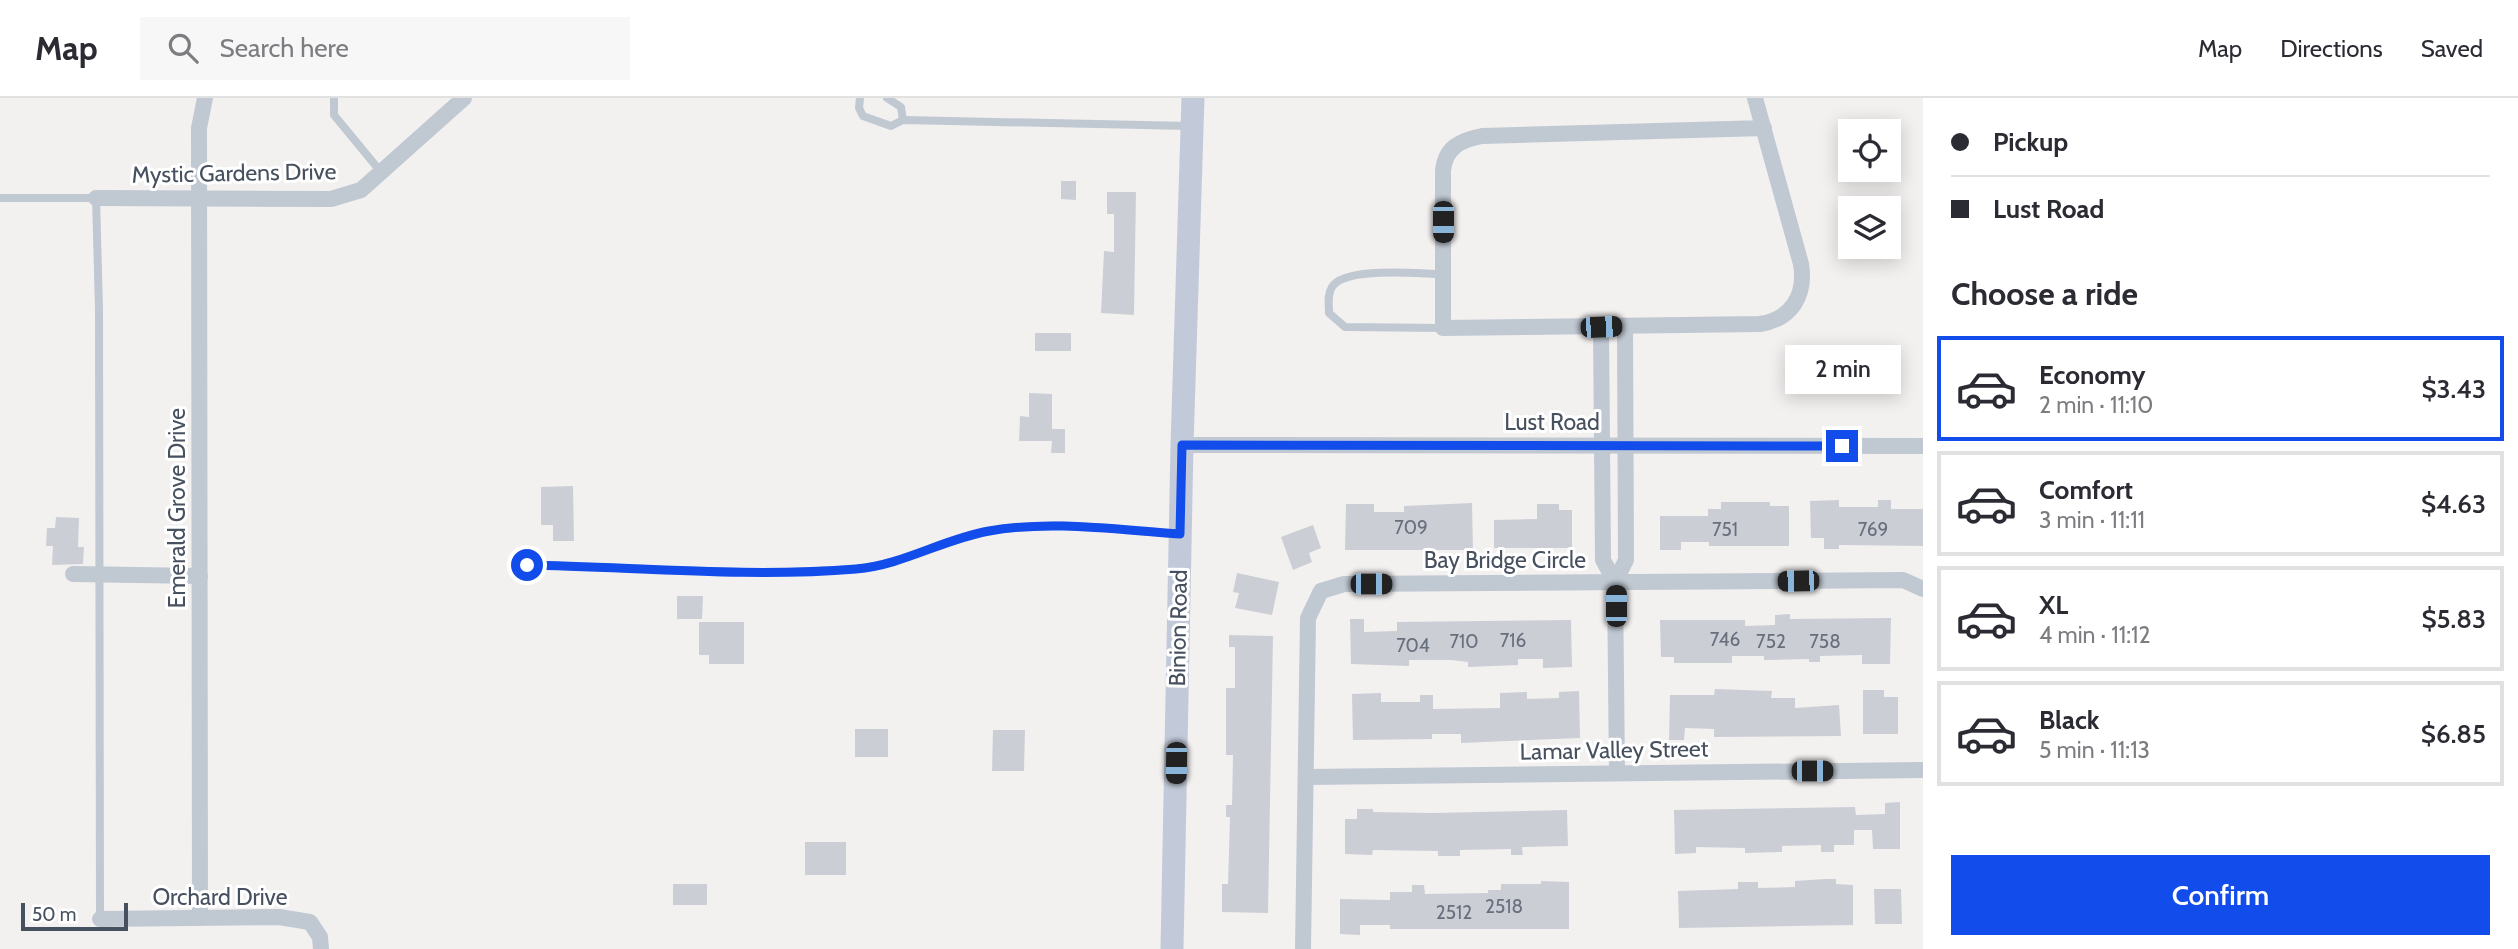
<!DOCTYPE html>
<html lang="en">
<head>
<meta charset="utf-8">
<style>
  body { margin:0; font-family:Cabin,sans-serif; background:#f7f7f7; color:#2b2b33; height:100vh; display:flex; flex-direction:column; font-size:26px; white-space:nowrap }
  * { box-sizing:border-box; margin:0 }
  p { font-size:23px; color:#7c7c81 }
  .icon { flex:none; width:38px; height:38px; fill:none; stroke:currentColor; stroke-width:2; stroke-linecap:round; stroke-linejoin:round }
  .map { position:relative; flex:1; overflow:hidden }
  .panel { display:flex; flex-direction:column; background:#fff; width:595px }
  .panel>* { flex:none }
  .banner { display:grid; align-content:center; height:154px; padding:0 28px; background:#fff }
  .controls { position:absolute; left:1838px; top:21px; display:grid; gap:14px }
  .controls a { display:grid; place-items:center; width:63px; height:63px; border-radius:0px; background:#fff; box-shadow:0 4px 18px #0003; font-size:35px }
  .scale { position:absolute; left:21px; bottom:18px; width:107px; box-sizing:border-box; padding-left:7px; border:4px solid #47505f; border-top:0; font-size:19px; line-height:24px; white-space:nowrap; color:#47505f; -webkit-text-stroke:5px #fff; paint-order:stroke }
  .end { position:absolute; width:32px; height:32px; margin:-16px; border:9px solid #124deb; background:#fff; box-shadow:0 0 0 4px #fff }
  .from { border-radius:50% }
  .bubble { position:absolute; height:49px; border-radius:0px; background:#fff; box-shadow:0 4px 18px #0003; font-size:23px; font-weight:600; line-height:49px; text-align:center }
  .car { position:absolute; width:21px; height:42px; margin:-21px -10px; border-radius:9px; box-shadow:0 0 5px 2px #0007; background:linear-gradient(#222 24%,#8ab4d8 0 40%,#222 0 76%,#8ab4d8 0 86%,#222 0) }
  .banner b { display:flex; align-items:center; gap:24px; height:66px; font-size:26px }
  .banner b+b { border-top:2px solid #e1e1e2 }
  .banner i { width:18px; height:18px; background:#2b2b33 }
  ul { padding:0; list-style:none }
  li { display:flex; align-items:center; gap:21px; height:105px; margin:0 14px 10px; padding:0 14px; border:4px solid #e1e1e2; border-radius:0px }
  li div { flex:1 }
  li b { display:block; font-size:26px }
  li em { font-style:normal; font-weight:600 }
  li.on { border-color:#124deb }
  li>.icon { width:63px; height:63px; stroke-width:1.5 }
  h2 { padding:0 28px; font-size:32px; line-height:84px }
  .action { display:flex; gap:14px; margin-top:auto; padding:14px 28px }
  .action a { flex:1; height:80px; border-radius:0px; background:#124deb; color:#fff; font-size:28px; font-weight:600; line-height:80px; text-align:center }
  header { display:flex; align-items:center; gap:42px; box-sizing:border-box; height:98px; padding:0 35px; background:#fff; border-bottom:2px solid #e1e1e2 }
  header strong { font-size:33px }
  nav { display:flex; gap:38px; margin-inline-start:auto; font-size:24px }
  .search { width:490px; height:63px; background:#f7f7f7; display:flex; align-items:center; gap:18px; box-sizing:border-box; padding:0 24px; border-radius:0px; color:#7c7c81; font-size:26px }
  main { display:flex; flex:1; min-height:0 }
  .map>svg:first-child { display:block }
  .building { fill:#ccced6 }
  .lines { fill:none; stroke-linecap:round; stroke-linejoin:round }
  .service { stroke:#c0c8d2; stroke-width:8 }
  .minor { stroke:#c0c8d2; stroke-width:16 }
  .secondary { stroke:#c2cada; stroke-width:23 }
  .route { stroke:#124deb; stroke-width:9 }
  .labels { text-anchor:middle; dominant-baseline:central; stroke-width:6; stroke-linejoin:round; paint-order:stroke }
  .number-label { font-size:19px; fill:#68707d }
  .street-label { font-size:23px; fill:#47505f; stroke:#fff }
</style>
</head>
<body>
<header>
<strong>Map</strong>
<div class="search"><svg class="icon" aria-label="search" viewBox="0 0 24 24"><circle cx="10" cy="10" r="6"/><path d="M15 15l6 6"/></svg>Search here</div>
<nav><a>Map</a><a>Directions</a><a>Saved</a></nav>
</header>
<main>
<div class="map">
<svg width="1923" height="851" viewBox="0 0 1923 851">
  <rect width="100%" height="100%" fill="#f3f0f0"/>
  <g class="building">
    <path d="M1061 83H1076V102L1061 101Z"/>
    <path d="M1107 94H1136L1134 217 1101 215 1104 153 1114 154V116H1107Z"/>
    <rect x="1035" y="235" width="36" height="18"/>
    <path d="M1029 295 1052 296V331H1065V355H1051L1052 343H1019L1020 318 1029 319Z"/>
    <path d="M573 388 574 443H553V427H541V389Z"/>
    <path d="M1839 402V409H1878V402H1891V411H1923V448L1839 447V451H1824V440H1811L1810 403Z"/>
    <path d="M1721 404H1770V408H1789V448H1709V444H1681V452H1660V418H1708V411H1721Z"/>
    <path d="M1472 405 1473 452H1345L1346 406H1374V414H1404V408Z"/>
    <path d="M1537 406H1559V412H1572V450H1494V422L1537 421Z"/>
    <path d="M56 419 79 420 78 449H84L83 466 52 467 53 448H46L47 430H55Z"/>
    <path d="M1313 427 1321 450 1309 455 1312 464 1293 472 1281 439Z"/>
    <path d="M1237 475 1279 484 1272 517 1235 510 1239 495 1233 494Z"/>
    <path d="M677 498H703L702 521H677Z"/>
    <path d="M1790 516V521L1891 520 1890 566H1862V557L1820 558V564H1809V561L1764 562V558H1732V565H1674V559H1661L1660 522H1745V528L1775 527V517Z"/>
    <path d="M1350 521H1364V534L1397 533V524L1571 522 1572 569 1543 570V561H1518V567L1468 569V564L1451 562H1409V568L1351 566Z"/>
    <path d="M699 524H744V566H709V557H699Z"/>
    <path d="M1229 537 1273 538 1268 815 1222 814V786H1228L1230 719H1226V707H1232L1233 657H1226V590H1235V549H1229Z"/>
    <path d="M1715 591 1772 593 1771 600H1795V610L1839 607 1841 638 1714 639V631L1685 630 1684 642H1669L1670 597H1714Z"/>
    <path d="M1863 592H1884V599H1898V636H1863Z"/>
    <path d="M1579 593 1580 640 1461 645V636H1432V641L1353 642 1352 596 1381 595V604H1420V597H1433V611L1500 610V595L1527 594V601L1559 600V594Z"/>
    <rect x="855" y="631" width="33" height="28"/>
    <path d="M993 632H1025L1024 673H992Z"/>
    <path d="M1900 704V751H1873L1872 732H1854V747H1834V754H1821V747L1782 748V754L1745 755V750L1696 749V755L1675 756 1674 712 1855 709 1856 717 1885 716V705Z"/>
    <path d="M1357 711H1373V714L1432 715 1567 712 1568 748 1522 749 1523 757H1511V751L1460 752V758H1438V753L1373 752 1372 757 1345 756V721H1357Z"/>
    <rect x="805" y="744" width="41" height="33"/>
    <path d="M1825 781H1836V786L1853 787V827L1679 830 1678 793 1738 791V784H1758V790L1795 789V783Z"/>
    <path d="M1541 783 1569 784V831H1390V827H1360V837L1340 836V801L1390 802V794H1412V787H1424L1425 796 1488 795V792H1501V786H1541Z"/>
    <rect x="673" y="786" width="34" height="21"/>
    <path d="M1874 791H1901L1902 826H1875Z"/>
  </g>
  <g class="lines">
    <g class="service">
      <path d="M334 0V17L381 74"/>
      <path d="M860 0 859 10 863 18 891 28 903 22 1189 28"/>
      <path d="M887 0 901 9 903 22"/>
      <path d="M0 100H96L99 212 100 821"/>
      <path d="M1443 176C1419 176 1345 168 1332 189 1327 197 1329 206 1329 215L1345 229 1443 230"/>
      <path d="M527 467C636 469 747 479 855 471 902 467 942 443 987 434 1049 420 1115 432 1177 436"/>
    </g>
    <g class="minor">
      <path d="M1755 0 1801 166C1806 197 1792 221 1760 226L1443 230V73C1445 50 1460 42 1482 38L1764 30"/>
      <path d="M96 100 331 101 361 92 464 0"/>
      <path d="M1601 229 1603 462 1615 484"/>
      <path d="M1182 347 1923 348"/>
      <path d="M73 476 200 478"/>
      <path d="M1617 675 1615 484 1626 462 1625 228"/>
      <path d="M1306 679 1923 672"/>
      <path d="M200 820 199 30 205 0"/>
      <path d="M100 821 279 819 310 824 320 839 321 851"/>
      <path d="M1303 851 1308 520 1321 493 1344 486 1903 482 1923 491"/>
    </g>
    <path class="secondary" d="M1172 851 1182 347 1193 0"/>
  </g>
  <g class="lines">
    <path class="route" d="M527 467C636 469 748 480 856 471 903 467 943 441 989 433 1052 422 1117 432 1180 436L1182 347 1842 348"/>
  </g>
  <g class="labels">
    <g class="number-label">
      <text x="1411" y="429">709</text>
      <text x="1725" y="431">751</text>
      <text x="1873" y="431">769</text>
      <text x="1725" y="541">746</text>
      <text x="1513" y="542">716</text>
      <text x="1464" y="543">710</text>
      <text x="1771" y="543">752</text>
      <text x="1825" y="543">758</text>
      <text x="1413" y="547">704</text>
      <text x="1504" y="808">2518</text>
      <text x="1454" y="814">2512</text>
    </g>
    <g class="street-label">
      <text transform="translate(234 75) rotate(-1)">Mystic Gardens Drive</text>
      <text x="1552" y="324">Lust Road</text>
      <text transform="translate(177 410) rotate(-90)">Emerald Grove Drive</text>
      <text x="1505" y="462">Bay Bridge Circle</text>
      <text transform="translate(1178 530) rotate(-89)">Binion Road</text>
      <text transform="translate(1614 652) rotate(-1)">Lamar Valley Street</text>
      <text x="220" y="799">Orchard Drive</text>
    </g>
  </g>
</svg>
<div class="controls">
<a><svg class="icon" aria-label="locate" viewBox="0 0 24 24"><circle cx="12" cy="12" r="6"/><path d="M12 2v4M12 18v4M2 12h4M18 12h4"/></svg></a>
<a><svg class="icon" aria-label="layers" viewBox="0 0 24 24"><path d="M12 4l9 5-9 5-9-5zM3 14l9 5 9-5"/></svg></a>
</div>
<div class="scale">50 m</div>
<i class="end from" style="left:527px;top:467px"></i>
<i class="end" style="left:1842px;top:348px"></i>
<div class="bubble" style="left:1785px;top:247px;width:116px">2 min</div>
<i class="car" style="left:1443px;top:124px;rotate:180deg"></i>
<i class="car" style="left:1601px;top:229px;rotate:88deg"></i>
<i class="car" style="left:1798px;top:483px;rotate:269deg"></i>
<i class="car" style="left:1371px;top:486px;rotate:90deg"></i>
<i class="car" style="left:1616px;top:508px;rotate:0deg"></i>
<i class="car" style="left:1176px;top:665px;rotate:181deg"></i>
<i class="car" style="left:1812px;top:673px;rotate:90deg"></i>
</div>
<section class="panel">
<div class="banner">
<b><i class="from"></i>Pickup</b>
<b><i></i>Lust Road</b>
</div>
<h2>Choose a ride</h2>
<ul>
<li class="on"><svg class="icon" aria-label="car" viewBox="0 0 24 24"><path d="M5 17H2v-5l4-1 3-4h7l3 4 3 1v5h-3M9 17h6M6 11h13"/><circle cx="7" cy="17" r="2"/><circle cx="17" cy="17" r="2"/></svg><div><b>Economy</b><p>2 min · 11:10</p></div><em>$3.43</em></li>
<li><svg class="icon" aria-label="car" viewBox="0 0 24 24"><path d="M5 17H2v-5l4-1 3-4h7l3 4 3 1v5h-3M9 17h6M6 11h13"/><circle cx="7" cy="17" r="2"/><circle cx="17" cy="17" r="2"/></svg><div><b>Comfort</b><p>3 min · 11:11</p></div><em>$4.63</em></li>
<li><svg class="icon" aria-label="car" viewBox="0 0 24 24"><path d="M5 17H2v-5l4-1 3-4h7l3 4 3 1v5h-3M9 17h6M6 11h13"/><circle cx="7" cy="17" r="2"/><circle cx="17" cy="17" r="2"/></svg><div><b>XL</b><p>4 min · 11:12</p></div><em>$5.83</em></li>
<li><svg class="icon" aria-label="car" viewBox="0 0 24 24"><path d="M5 17H2v-5l4-1 3-4h7l3 4 3 1v5h-3M9 17h6M6 11h13"/><circle cx="7" cy="17" r="2"/><circle cx="17" cy="17" r="2"/></svg><div><b>Black</b><p>5 min · 11:13</p></div><em>$6.85</em></li>
</ul>
<div class="action"><a>Confirm</a></div>
</section>
</main>
</body>
</html>
